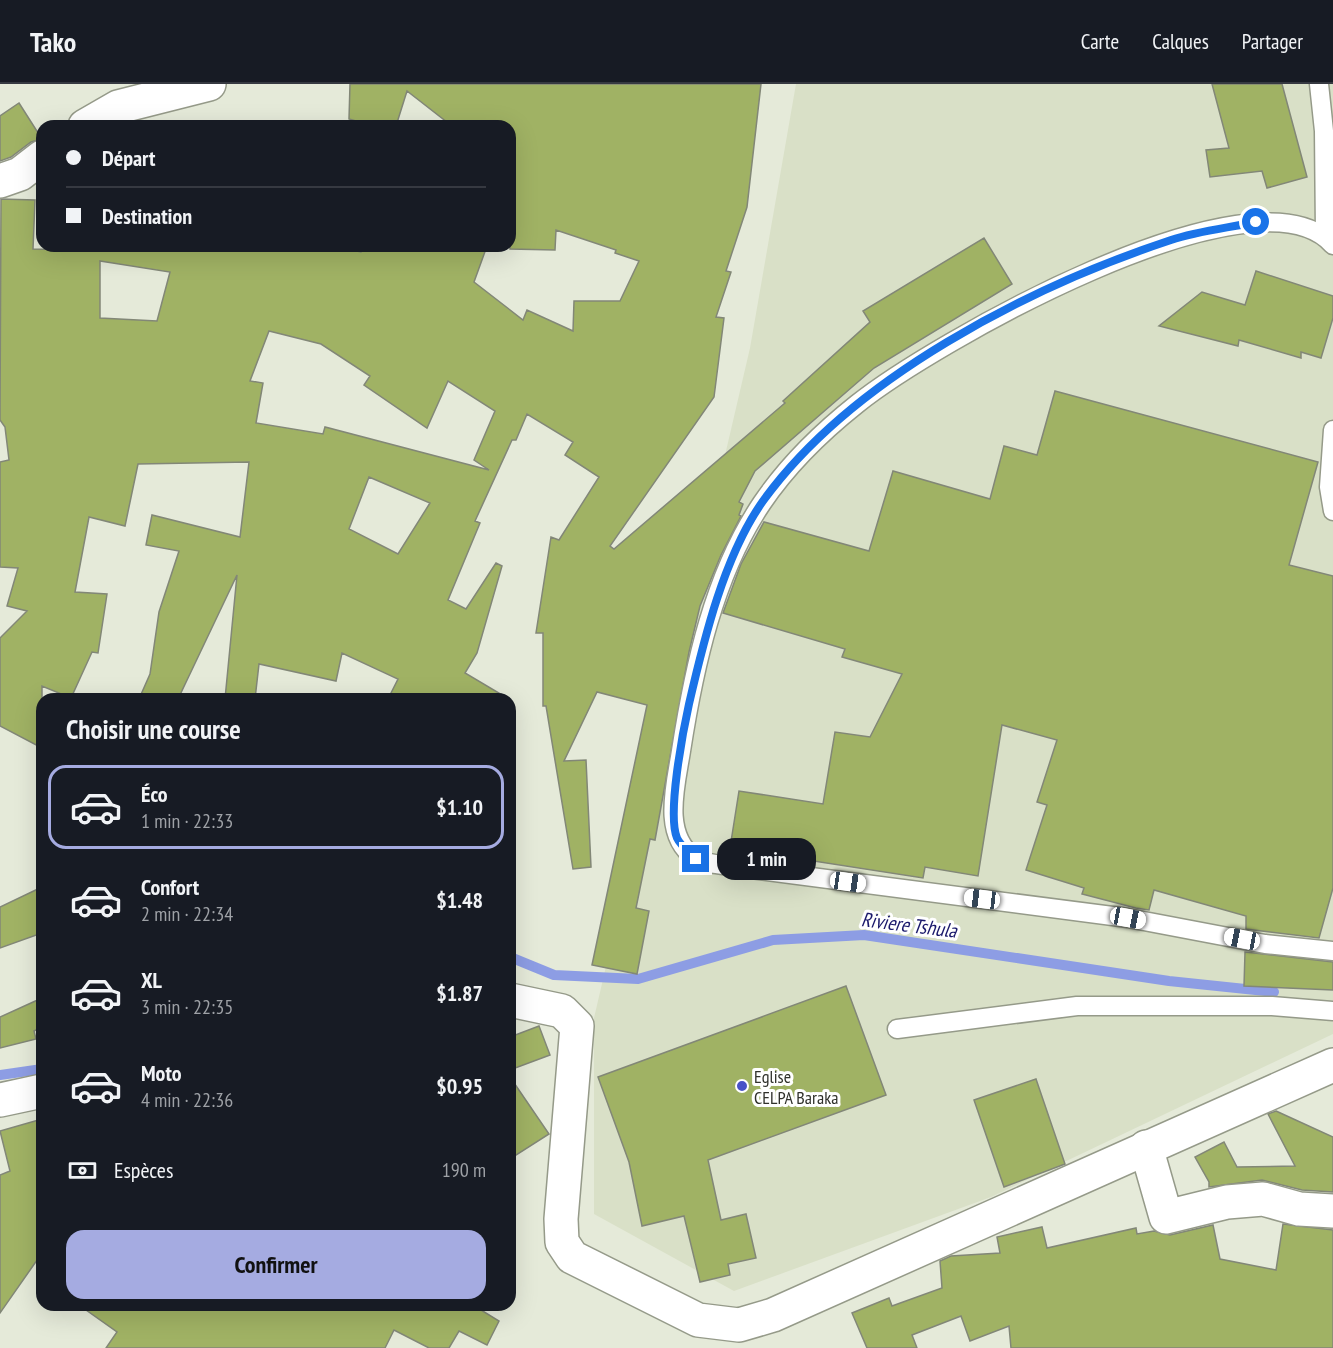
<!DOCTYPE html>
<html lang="fr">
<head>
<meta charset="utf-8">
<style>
  body { margin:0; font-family:"PT Sans Narrow",sans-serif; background:#20242c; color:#f1f3f6; height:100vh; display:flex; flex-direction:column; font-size:22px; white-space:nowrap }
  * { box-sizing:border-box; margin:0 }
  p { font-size:20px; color:#9ea1a6 }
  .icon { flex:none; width:33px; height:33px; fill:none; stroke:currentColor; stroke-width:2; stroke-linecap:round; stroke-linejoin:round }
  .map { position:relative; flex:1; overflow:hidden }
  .side { position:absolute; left:36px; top:609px; width:480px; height:618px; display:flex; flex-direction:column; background:#171b24; border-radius:18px; box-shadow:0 6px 24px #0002 }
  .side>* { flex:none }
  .banner { position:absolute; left:36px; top:36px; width:480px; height:132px; border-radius:18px; box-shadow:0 6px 24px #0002; display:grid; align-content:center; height:132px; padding:0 30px; background:#171b24 }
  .end { position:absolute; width:27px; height:27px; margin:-14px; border:8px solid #1a73e8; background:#fff; box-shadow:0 0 0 3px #fff }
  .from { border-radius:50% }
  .bubble { position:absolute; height:42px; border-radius:18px; background:#171b24; box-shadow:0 6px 24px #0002; font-size:20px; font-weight:700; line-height:42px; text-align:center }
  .car { position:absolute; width:18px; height:36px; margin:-18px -9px; border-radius:8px; box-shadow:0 0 4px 2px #0007; background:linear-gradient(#fff 24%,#345 0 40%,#fff 0 76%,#345 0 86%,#fff 0) }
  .banner b { display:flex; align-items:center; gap:21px; height:57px; font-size:22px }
  .banner b+b { border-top:2px solid #363941 }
  .banner i { width:15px; height:15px; background:#f1f3f6 }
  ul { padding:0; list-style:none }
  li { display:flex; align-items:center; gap:18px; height:84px; margin:0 12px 9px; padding:0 18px; border:3px solid transparent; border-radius:18px }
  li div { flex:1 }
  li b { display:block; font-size:22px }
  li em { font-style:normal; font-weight:700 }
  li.on { border-color:#a5abe1 }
  li>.icon { width:54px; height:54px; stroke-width:1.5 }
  h2 { padding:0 30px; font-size:27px; line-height:72px }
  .pay { display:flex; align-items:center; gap:15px; height:66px; padding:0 30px; font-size:22px }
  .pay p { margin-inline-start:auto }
  .primary-button { display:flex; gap:12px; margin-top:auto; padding:12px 30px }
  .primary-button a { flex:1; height:69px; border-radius:18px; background:#a5abe1; color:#111; font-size:24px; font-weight:700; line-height:69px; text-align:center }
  header { display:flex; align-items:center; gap:36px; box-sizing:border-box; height:84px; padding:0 30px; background:#171b24; border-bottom:2px solid #363941 }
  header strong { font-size:28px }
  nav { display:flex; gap:33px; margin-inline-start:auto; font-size:21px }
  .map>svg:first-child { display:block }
  .built { fill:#d9e0c7 }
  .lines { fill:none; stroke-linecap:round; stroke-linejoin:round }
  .stream { stroke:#8d9de4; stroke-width:10 }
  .building { fill:#a0b264; stroke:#828777; stroke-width:1.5; fill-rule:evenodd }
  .lane-casing { stroke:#959a89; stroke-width:21 }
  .street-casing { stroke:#959a89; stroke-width:36 }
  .lane { stroke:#fff; stroke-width:18 }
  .street { stroke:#fff; stroke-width:33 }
  .route { stroke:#1a73e8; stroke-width:8 }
  .poi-dot { fill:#4852c7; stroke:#fff; stroke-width:2 }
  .labels { text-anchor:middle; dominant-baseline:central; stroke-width:6; stroke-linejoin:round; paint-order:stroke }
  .poi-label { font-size:18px; fill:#30312b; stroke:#fff; text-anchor:start }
  .water-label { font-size:20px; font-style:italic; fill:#1a196b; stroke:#fff }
</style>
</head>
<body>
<header>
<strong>Tako</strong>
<nav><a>Carte</a><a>Calques</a><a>Partager</a></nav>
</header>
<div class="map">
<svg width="1333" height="1264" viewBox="0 0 1333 1264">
  <rect width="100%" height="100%" fill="#e5ead9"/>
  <path class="built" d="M796 0H1333V950L991 1113 734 1207 594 1130V934L750 264Z"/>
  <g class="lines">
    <g class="stream">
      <path d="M510 873 554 891 638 895 773 856 864 851 1169 897 1274 908"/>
      <path d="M0 991 42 985"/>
    </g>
  </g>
  <g class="building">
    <path d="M350 0H761L747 123 726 187 731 188 716 233 724 234 714 313 610 462 614 465 785 319 783 317 870 238 863 227 984 154 1012 200 874 284 755 387 739 418 743 420 739 431 741 432 721 471 700 522 689 568 655 756 650 755 636 824 649 827 637 890 592 881 647 621 597 608 564 677 586 676 591 783 573 785 546 622H543V549H536L551 453 559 456 599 393 565 371 573 358 527 330 516 356H512L475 437 480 439 448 516 466 525 496 479 502 482 477 569 465 589 509 615H388L398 595 342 569 336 597 259 580 255 615H225L237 491 178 615H139L150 590 159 528 179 467 146 461 152 431 240 453 249 378 138 380 125 442 89 433 75 508 107 510 98 569 92 568 71 614 42 602V664L0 642V554L27 527 7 522 18 484 0 483V378L9 376 5 343 0 336 1 115 35 116 33 165 99 166V162H331L361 168 363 162H487L474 198 523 236 527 226 573 247 574 217H620L639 177 615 169 616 166 556 146 555 166 510 165V42H452L407 7 396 42H373L349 35ZM100 177 170 188 157 237 100 234ZM269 247 321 260 370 292 364 301 427 344 448 297 495 327 474 376 489 386 325 343 323 350 256 339 263 299 250 297ZM369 393 430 419 398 470 349 445Z"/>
    <path d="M1212 0H1282L1307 93 1267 104 1262 87 1210 93 1206 66 1229 64Z"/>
    <path d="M19 19 42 55 31 58 11 73 0 77V32Z"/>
    <path d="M1256 187 1333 212V234L1321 274 1301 268V274L1239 256 1238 262 1159 242 1202 208 1245 221Z"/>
    <path d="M1055 307 1318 378 1289 481 1333 492V804L1319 854 1246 845V832L1154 806 1149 826 1136 824 1082 810 1084 804 1026 786 1047 721 1037 718 1057 656 1002 641 978 792 925 783 923 794 730 764 739 707 823 720 835 648 870 653 902 590 842 573 845 565 723 529 741 480 764 438 869 467 893 387 990 415 1004 362 1037 371Z"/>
    <path d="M42 803V849L0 864V823Z"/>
    <path d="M1245 868 1333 878V906L1244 902Z"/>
    <path d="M846 902 886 1011 708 1076 721 1136 746 1130 756 1174 728 1180 730 1191 700 1198 684 1132 642 1142 629 1078 598 993Z"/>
    <path d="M42 914V943L34 947 36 955 0 964V933Z"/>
    <path d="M539 942 550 971 510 986V953Z"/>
    <path d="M510 993 549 1050 510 1075Z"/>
    <path d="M1036 995 1065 1080 1004 1103 974 1016Z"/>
    <path d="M1276 1027 1333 1053V1108L1302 1106 1262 1096 1209 1103V1098L1195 1073 1224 1058 1237 1083 1295 1082 1268 1030Z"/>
    <path d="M42 1035V1169L0 1229V1091L10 1087 0 1047Z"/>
    <path d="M1283 1140 1333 1146V1264H1011L1009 1242 970 1257 961 1232 912 1251 917 1264H867L852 1229 889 1214 892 1222 942 1204 940 1177 951 1172 1000 1169 997 1153 1042 1143 1047 1164 1136 1144 1137 1150 1154 1147 1170 1151 1213 1141 1220 1175 1276 1186Z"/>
    <path d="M79 1221H473L499 1237 487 1261 459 1247 449 1264H429L394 1246 385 1264H106L117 1248Z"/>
  </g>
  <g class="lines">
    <defs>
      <g id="lane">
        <path d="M1319 0 1324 47 1325 151"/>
        <path d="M1333 161C1256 74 929 262 857 320 823 347 787 382 762 419 714 490 694 583 681 667 676 700 661 751 695 774 706 781 730 781 743 784L1128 834 1265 860 1333 867"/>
        <path d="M1333 346 1329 403 1333 427"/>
        <path d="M897 945 1077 922H1272L1333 927"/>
      </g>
      <g id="street">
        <path d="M85 42 118 23 209 0"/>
        <path d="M0 97 20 90 42 73"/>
        <path d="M510 916 562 927 577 942 561 1135 562 1158 572 1173 698 1236 739 1241 773 1231 1333 981"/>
        <path d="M0 1016 42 1007"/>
        <path d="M1146 1063 1166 1133 1227 1118 1263 1115 1299 1125 1333 1127"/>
      </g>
    </defs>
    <use href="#lane" class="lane-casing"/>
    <use href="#street" class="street-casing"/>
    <use href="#lane" class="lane"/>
    <use href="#street" class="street"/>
  </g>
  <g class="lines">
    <path class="route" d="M696 775C690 769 680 761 677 754 667 730 683 647 689 620 704 555 724 472 763 417 852 294 1029 203 1171 156 1198 147 1228 144 1256 138"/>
  </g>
  <circle class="poi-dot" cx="742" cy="1002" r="6"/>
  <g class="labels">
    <g class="poi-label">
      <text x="754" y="992">Eglise<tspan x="754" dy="21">CELPA Baraka</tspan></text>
    </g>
    <g class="water-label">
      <text transform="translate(909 841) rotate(7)">Riviere Tshula</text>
    </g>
  </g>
</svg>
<i class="end from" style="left:1256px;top:138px"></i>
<i class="end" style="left:696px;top:775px"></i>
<div class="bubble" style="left:717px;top:754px;width:99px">1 min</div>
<i class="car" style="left:848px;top:798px;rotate:98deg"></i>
<i class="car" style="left:982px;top:815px;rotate:277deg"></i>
<i class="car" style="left:1128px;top:834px;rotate:101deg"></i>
<i class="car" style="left:1242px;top:855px;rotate:281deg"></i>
<div class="banner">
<b><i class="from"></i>Départ</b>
<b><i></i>Destination</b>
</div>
<section class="side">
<h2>Choisir une course</h2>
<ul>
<li class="on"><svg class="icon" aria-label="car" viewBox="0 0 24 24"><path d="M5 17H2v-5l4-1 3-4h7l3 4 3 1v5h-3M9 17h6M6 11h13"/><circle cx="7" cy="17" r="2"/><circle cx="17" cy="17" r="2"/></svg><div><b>Éco</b><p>1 min · 22:33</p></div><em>$1.10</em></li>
<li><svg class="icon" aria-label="car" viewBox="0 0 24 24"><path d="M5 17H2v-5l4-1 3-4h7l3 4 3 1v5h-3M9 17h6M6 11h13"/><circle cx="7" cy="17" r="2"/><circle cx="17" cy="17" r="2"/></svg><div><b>Confort</b><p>2 min · 22:34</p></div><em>$1.48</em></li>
<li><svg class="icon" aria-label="car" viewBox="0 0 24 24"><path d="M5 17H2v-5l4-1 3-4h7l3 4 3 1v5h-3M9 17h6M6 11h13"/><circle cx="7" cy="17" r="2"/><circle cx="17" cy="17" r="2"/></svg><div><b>XL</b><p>3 min · 22:35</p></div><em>$1.87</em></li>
<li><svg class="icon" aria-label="car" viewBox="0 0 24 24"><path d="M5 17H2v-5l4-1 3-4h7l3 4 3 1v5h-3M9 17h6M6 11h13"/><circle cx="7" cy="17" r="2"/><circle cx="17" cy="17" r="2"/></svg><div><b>Moto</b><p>4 min · 22:36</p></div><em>$0.95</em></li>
</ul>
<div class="pay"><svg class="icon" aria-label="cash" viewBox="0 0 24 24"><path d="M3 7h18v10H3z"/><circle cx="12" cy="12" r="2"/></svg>Espèces<p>190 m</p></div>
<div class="primary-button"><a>Confirmer</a></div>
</section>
</div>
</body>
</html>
